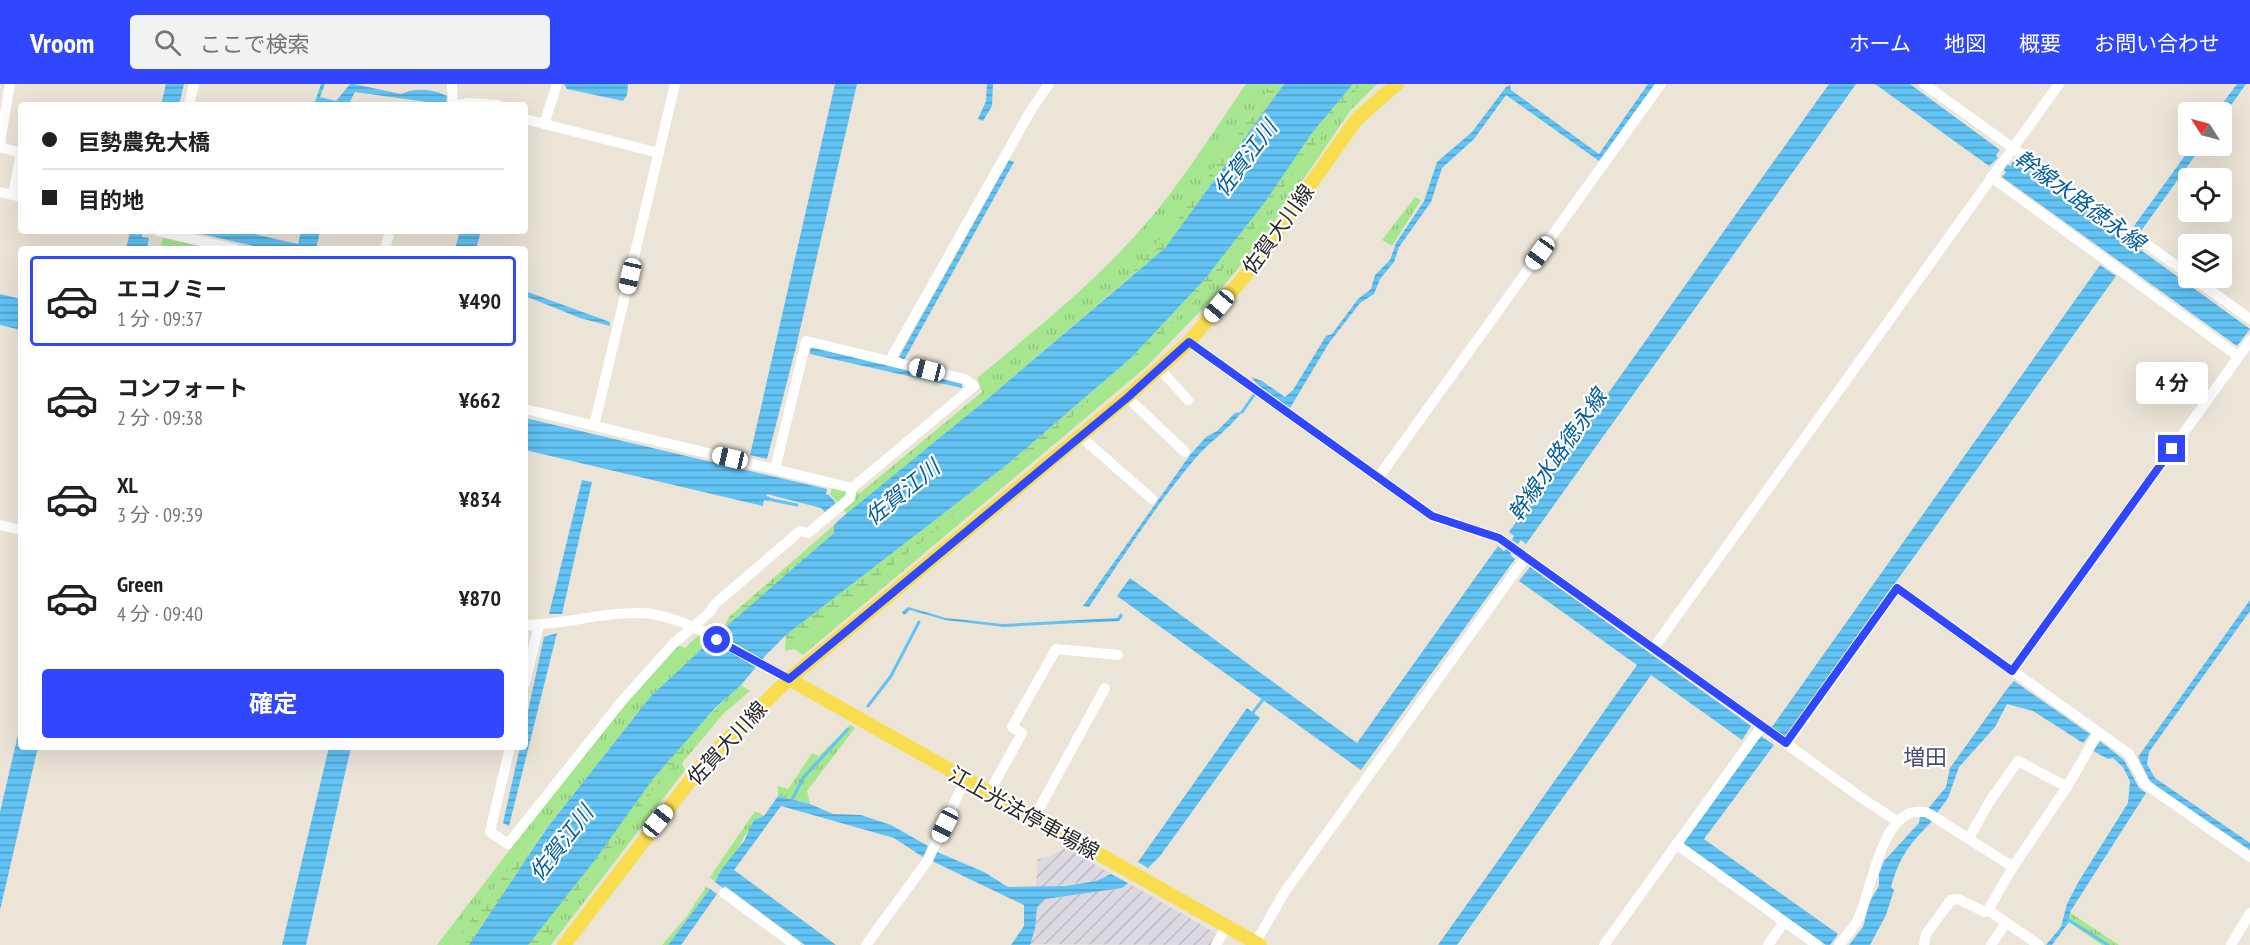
<!DOCTYPE html>
<html lang="ja">
<head>
<meta charset="utf-8">
<style>
  body { margin:0; font-family:"PT Sans Narrow","Noto Sans JP",sans-serif; background:#f2f2f2; color:#202124; height:100vh; display:flex; flex-direction:column; font-size:22px; white-space:nowrap }
  * { box-sizing:border-box; margin:0 }
  p { font-size:20px; color:#757577 }
  .icon { flex:none; width:33px; height:33px; fill:none; stroke:currentColor; stroke-width:2; stroke-linecap:round; stroke-linejoin:round }
  .map { position:relative; flex:1; overflow:hidden }
  .drawer { position:absolute; left:18px; top:162px; width:510px; height:504px; display:flex; flex-direction:column; background:#fff; border-radius:6px; box-shadow:0 6px 24px #0002 }
  .drawer>* { flex:none }
  .banner { position:absolute; left:18px; top:18px; width:510px; height:132px; border-radius:6px; box-shadow:0 6px 24px #0002; display:grid; align-content:center; height:132px; padding:0 24px; background:#fff }
  .needle { width:39px; rotate:306deg }
  .fabs { position:absolute; left:2178px; top:18px; display:grid; gap:12px }
  .fabs a { display:grid; place-items:center; width:54px; height:54px; border-radius:6px; background:#fff; box-shadow:0 6px 24px #0002; font-size:30px }
  .end { position:absolute; width:27px; height:27px; margin:-14px; border:8px solid #3047ff; background:#fff; box-shadow:0 0 0 3px #fff }
  .from { border-radius:50% }
  .bubble { position:absolute; height:42px; border-radius:6px; background:#fff; box-shadow:0 6px 24px #0002; font-size:20px; font-weight:700; line-height:42px; text-align:center }
  .car { position:absolute; width:18px; height:36px; margin:-18px -9px; border-radius:8px; box-shadow:0 0 4px 2px #0007; background:linear-gradient(#fff 24%,#345 0 40%,#fff 0 76%,#345 0 86%,#fff 0) }
  .banner b { display:flex; align-items:center; gap:21px; height:57px; font-size:22px }
  .banner b+b { border-top:2px solid #e0e0e0 }
  .banner i { width:15px; height:15px; background:#202124 }
  ul { padding:10px 0 0; list-style:none }
  li { display:flex; align-items:center; gap:18px; height:90px; margin:0 12px 9px; padding:0 12px; border:3px solid transparent; border-radius:6px }
  li div { flex:1 }
  li b { display:block; font-size:22px }
  li em { font-style:normal; font-weight:700 }
  li.active { border-color:#3047ff }
  li>.icon { width:54px; height:54px; stroke-width:1.5 }
  .button { display:flex; gap:12px; margin-top:auto; padding:12px 24px }
  .button a { flex:1; height:69px; border-radius:6px; background:#3047ff; color:#fff; font-size:24px; font-weight:700; line-height:69px; text-align:center }
  header { display:flex; align-items:center; gap:36px; box-sizing:border-box; height:84px; padding:0 30px; background:#3047ff; color:#fff }
  header strong { font-size:28px }
  nav { display:flex; gap:33px; margin-inline-start:auto; font-size:21px }
  .search { width:420px; height:54px; background:#f2f2f2; display:flex; align-items:center; gap:15px; box-sizing:border-box; padding:0 21px; border-radius:6px; color:#757577; font-size:22px }
  .map>svg:first-child { display:block }
  .industrial { fill:url(#industrial-furrows) }
  .grass { fill:url(#grass-tufts) }
  .wetland { fill:url(#wetland-marsh) }
  .water { fill:url(#water-rules) }
  .lines { fill:none; stroke-linecap:round; stroke-linejoin:round }
  .stream { stroke:#62c3f5; stroke-width:3 }
  .minor { stroke:#fff; stroke-width:10 }
  .major { stroke:#f8de4f; stroke-width:14 }
  .route { stroke:#3047ff; stroke-width:8 }
  .labels { text-anchor:middle; dominant-baseline:central; stroke-width:4.5; stroke-linejoin:round; paint-order:stroke }
  .street-label { font-size:21px; fill:#272727; stroke:#fff }
  .water-label { font-size:22px; font-style:italic; fill:#055d9d; stroke:#fff }
  .neighbourhood-label { font-size:22px; fill:#464b7a; stroke:#fff }
</style>
</head>
<body>
<header>
<strong>Vroom</strong>
<div class="search"><svg class="icon" aria-label="search" viewBox="0 0 24 24"><circle cx="10" cy="10" r="6"/><path d="M15 15l6 6"/></svg>ここで検索</div>
<nav><a>ホーム</a><a>地図</a><a>概要</a><a>お問い合わせ</a></nav>
</header>
<div class="map">
<svg width="2250" height="861" viewBox="0 0 2250 861">
  <defs>
    <pattern id="industrial-furrows" width="10" height="10" patternUnits="userSpaceOnUse" patternTransform="scale(1.5)"><rect width="10" height="10" fill="#dcd9e2"/><path d="M-1 1l2-2M0 10L10 0M9 11l2-2" fill="none" stroke="#bdbac2"/></pattern>
    <pattern id="grass-tufts" width="24" height="20" patternUnits="userSpaceOnUse" patternTransform="scale(1.5)"><rect width="24" height="20" fill="#a6e68f"/><path d="M3 7l-1-3M5 7V3M7 7l1-3M15 17l-1-3M17 17v-4M19 17l1-3" fill="none" stroke="#8fc57b"/></pattern>
    <pattern id="wetland-marsh" width="20" height="14" patternUnits="userSpaceOnUse" patternTransform="scale(1.5)"><rect width="20" height="14" fill="#a6e68f"/><path d="M1 5h8M5 5V1M11 12h8M15 12V8" fill="none" stroke="#8fc57b"/></pattern>
    <pattern id="water-rules" width="6" height="5" patternUnits="userSpaceOnUse" patternTransform="scale(1.5)"><rect width="6" height="5" fill="#62c3f5"/><path d="M0 2.5h6" fill="none" stroke="#519ec6"/></pattern>
  </defs>
  <rect width="100%" height="100%" fill="#ebe4d7"/>
  <g class="industrial">
    <path d="M1065 763 1111 790 1096 797 1039 804 1036 802 1038 775 1051 772Z"/>
    <path d="M1128 799 1219 851 1214 861 1029 860 1035 845 1037 823 1045 815 1122 804Z"/>
  </g>
  <g class="grass">
    <path d="M1246 0H1274L1176 137 1123 199 986 316 847 430 830 410 833 402 860 409 982 308 977 294C1035 246 1093 200 1142 144 1181 100 1213 48 1246 0Z"/>
    <path d="M1361 0H1377L1350 27 1262 156 1214 213 1145 284 803 571 795 565 785 567C930 451 1080 338 1208 202 1236 172 1261 136 1285 102 1310 67 1335 33 1361 0Z"/>
    <path d="M1415 113 1421 116 1392 162 1382 156Z"/>
    <path d="M163 154 211 165H160Z"/>
    <path d="M711 539 722 546 651 612 547 744 500 796 452 861H437L621 620 678 561 685 564Z"/>
    <path d="M741 601 750 607 724 629 682 679 685 686 551 861H528C594 773 658 674 741 601Z"/>
    <path d="M850 641 855 644 807 707 810 720 778 712V702L788 705 812 669 819 672Z"/>
    <path d="M755 727 764 732 745 751 735 771 721 786 715 798 710 793Z"/>
    <path d="M706 803 710 805 668 861H662L687 832Z"/>
    <path d="M2070 828 2072 830 2119 861H2102L2069 838Z"/>
  </g>
  <g class="wetland">
    <path d="M1274 0H1284L1165 164 1123 199 1176 137Z"/>
    <path d="M1353 0H1361C1335 33 1310 67 1285 102 1261 136 1236 172 1208 202 1080 338 930 451 785 567L786 551 1009 379 1132 273 1205 195 1265 118 1312 49Z"/>
    <path d="M834 441V449L722 546 729 533Z"/>
    <path d="M741 601 661 695 544 855 539 861H528C551 832 575 804 596 774 641 713 684 651 741 601Z"/>
    <path d="M547 745 469 861H452L500 796Z"/>
  </g>
  <g class="water">
    <path d="M166 0H184L179 21H161Z"/>
    <path d="M321 0H325L320 13 336 17 350 0H354L401 10C415 3 434 5 447 12L446 21H433L427 18 355 8 348 21H325L315 18Z"/>
    <path d="M564 0H628L627 11 623 17 567 5Z"/>
    <path d="M835 0H857L796 263 767 375 750 371Z"/>
    <path d="M987 0H993L992 22 983 37 978 35 986 17Z"/>
    <path d="M1284 0H1353L1312 49 1265 118 1205 195 1132 273 1009 379 786 551 765 572 741 601 715 624 652 696 595 776 528 861H469L547 744 651 612 722 546 834 449V441L840 435 986 316 1165 164Z"/>
    <path d="M1648 0H1655L1599 77 1506 11 1474 55 1442 84 1431 118 1399 163 1394 178 1380 195 1374 210 1360 219 1329 259 1290 324 1259 302 1251 293 1262 297 1285 313 1293 306 1326 252 1332 250 1358 215 1371 205 1375 191 1390 176 1396 159 1424 117 1437 78 1472 48 1506 3 1510 1 1511 6 1599 70Z"/>
    <path d="M1829 0H1856L1526 460 1521 456 1518 460 1512 456 1514 452 1509 448Z"/>
    <path d="M1875 0H1910L2000 66 1996 71 1998 74 1989 82Z"/>
    <path d="M2237 0H2246L2222 34V28H2216Z"/>
    <path d="M2192 62H2202L2141 147 2134 142Z"/>
    <path d="M2015 75 2250 245 2237 262 2002 93 2006 88 2003 85 2007 80 2010 82Z"/>
    <path d="M1009 76 1014 78 904 276 899 273Z"/>
    <path d="M139 147H142V153L149 154 147 165H126L130 148 138 151Z"/>
    <path d="M189 147H241L298 160 301 147H320L316 165H267Z"/>
    <path d="M460 147H481L476 165H455Z"/>
    <path d="M2100 181 2116 192 1785 652 1772 643Z"/>
    <path d="M525 207 610 238V242L580 234 525 212Z"/>
    <path d="M0 210 21 215V246L0 241Z"/>
    <path d="M812 263 962 300V304L810 270V266Z"/>
    <path d="M1242 328C1228 346 1208 359 1194 376 1155 422 1123 473 1089 523L1083 522 1190 371 1206 353 1217 347 1235 329Z"/>
    <path d="M525 334 827 405 826 410 829 411 836 419 825 428 821 424 767 410 766 412 770 413 769 417 764 416 763 422 525 366Z"/>
    <path d="M582 396 592 398 562 530H549Z"/>
    <path d="M1498 462 1504 467 1507 464 1512 468 1510 471 1515 475 1361 686 1117 512 1130 494 1357 659Z"/>
    <path d="M1530 483 1751 642 1742 656 1651 591 1457 861H1438L1637 581 1519 497Z"/>
    <path d="M2250 516V527L2149 668 2147 680 2155 694 2250 759V766L2151 699 2138 673Z"/>
    <path d="M908 523 946 534 1003 540 1117 534 1121 529 1123 532 1119 537 1004 543 945 536 910 526 904 531 902 528Z"/>
    <path d="M557 549 509 742 503 739 520 663H525V641L544 553Z"/>
    <path d="M2014 597 2090 650 2083 659 2033 627 2007 620 1995 643 1959 683 1948 714 1937 729 1927 726 1946 703 1950 684 2007 605Z"/>
    <path d="M1247 624 1260 634 1160 772 1148 784 1138 778Z"/>
    <path d="M21 638V663H38L0 826V728Z"/>
    <path d="M1761 652 1774 661 1704 755 1838 850 1830 861H1826L1682 759Z"/>
    <path d="M2100 657 2124 676 2139 704 2146 709 2070 828 2069 838 2052 861H2046L2061 843 2067 820 2079 797 2128 719 2130 697 2123 683 2113 674 2108 675 2093 667Z"/>
    <path d="M329 663H351L306 861H282Z"/>
    <path d="M778 712 810 720 833 730 861 731 891 741 928 762 923 773 894 754 781 722 734 786 836 861H805L725 802 723 804 715 798 721 786 744 757 754 736 764 732Z"/>
    <path d="M1920 733H1927L1932 737C1910 760 1900 771 1891 803L1894 806 1886 831 1870 861H1849L1863 843 1870 817 1879 802V790L1884 777 1919 739Z"/>
    <path d="M937 768 984 788 1008 803 1065 802 1096 797 1111 790 1128 799 1122 804 1045 815 1037 823 1035 845 1030 861H1011L1024 842V821L932 777Z"/>
    <path d="M710 805 717 810 681 861H668Z"/>
  </g>
  <g class="lines">
    <g class="stream">
      <path d="M1242 328 1254 311"/>
      <path d="M768 415 797 421"/>
      <path d="M868 622 891 592 919 538"/>
      <path d="M1251 631 1265 613"/>
      <path d="M792 716 803 694 848 645"/>
      <path d="M2067 835 2108 861"/>
    </g>
    <g class="minor">
      <path d="M452 0 453 21"/>
      <path d="M1924 0 2188 190"/>
      <path d="M189 21 194 0"/>
      <path d="M459 21 469 19 498 21"/>
      <path d="M525 35 659 69"/>
      <path d="M544 40 557 0"/>
      <path d="M0 58 10 0"/>
      <path d="M0 59 3 64 21 69"/>
      <path d="M1991 93 2238 272"/>
      <path d="M0 108 21 113"/>
      <path d="M13 111 21 69"/>
      <path d="M158 147 235 165"/>
      <path d="M385 165 390 147"/>
      <path d="M2193 194 2250 235"/>
      <path d="M1189 258 1432 432 1499 454 1506 459 1866 717 1897 737"/>
      <path d="M890 276 1031 26 1049 0"/>
      <path d="M1160 285 1188 316"/>
      <path d="M1127 313 1185 368"/>
      <path d="M525 325 852 404"/>
      <path d="M594 342 675 0"/>
      <path d="M1080 352 1152 415"/>
      <path d="M1378 394 1661 0"/>
      <path d="M0 441 21 446"/>
      <path d="M525 541C563 541 601 528 639 529 691 530 743 574 789 595"/>
      <path d="M1653 565 2059 0"/>
      <path d="M2012 587 2250 257"/>
      <path d="M525 599 539 541"/>
      <path d="M1787 659 1897 504 2129 670 2145 700 2250 773"/>
      <path d="M510 663 490 748 508 760 621 618 672 561 709 529 716 519 800 447 808 449 850 414 852 404 974 302 965 295 806 257 775 385"/>
      <path d="M989 709 1022 649 1012 643 1056 565 1118 571"/>
      <path d="M1034 734 1105 604"/>
      <path d="M1969 754 1990 717 2018 677 2067 703"/>
      <path d="M1676 760 1817 861"/>
      <path d="M2013 783 2067 703 2098 649"/>
      <path d="M724 809 795 861"/>
      <path d="M1256 858 1284 809 1526 473"/>
      <path d="M866 861 928 776 965 696"/>
      <path d="M1216 861 1227 842"/>
      <path d="M1604 861 1762 642"/>
      <path d="M1768 861 1784 838"/>
      <path d="M1839 861C1845 853 1854 844 1858 835 1872 808 1881 721 1924 728 1928 728 1933 732 1936 734L2013 783 1988 826"/>
      <path d="M1924 861 1926 850 1951 816 1958 815 1985 828 1988 826 2039 861"/>
      <path d="M1991 861 2006 839"/>
      <path d="M2231 861 2250 829"/>
    </g>
    <g class="major">
      <path d="M789 595 1260 861"/>
      <path d="M564 861 706 676 789 595 1127 313 1189 258 1249 187 1357 35 1397 0"/>
    </g>
  </g>
  <g class="lines">
    <path class="route" d="M717 556 789 595 1127 314 1189 258 1432 432 1499 454 1786 659 1897 504 2012 587 2172 365"/>
  </g>
  <g class="labels">
    <g class="street-label">
      <text transform="translate(1278 145) rotate(-54)">佐賀大川線</text>
      <text transform="translate(727 659) rotate(-47)">佐賀大川線</text>
      <text transform="translate(1024 729) rotate(29)">江上光法停車場線</text>
    </g>
    <g class="water-label">
      <text transform="translate(1245 74) rotate(-53)">佐賀江川</text>
      <text transform="translate(2080 116) rotate(36)">幹線水路徳永線</text>
      <text transform="translate(1557 371) rotate(-55)">幹線水路徳永線</text>
      <text transform="translate(902 408) rotate(-39)">佐賀江川</text>
      <text transform="translate(561 759) rotate(-52)">佐賀江川</text>
    </g>
    <g class="neighbourhood-label">
      <text x="1925" y="673">増田</text>
    </g>
  </g>
</svg>
<div class="fabs">
<a><svg class="needle" viewBox="-14 -14 28 28"><path d="M0-13l5 13h-10z" fill="#e53935"/><path d="M0 13l5-13h-10z" fill="#757577"/></svg></a>
<a><svg class="icon" aria-label="locate" viewBox="0 0 24 24"><circle cx="12" cy="12" r="6"/><path d="M12 2v4M12 18v4M2 12h4M18 12h4"/></svg></a>
<a><svg class="icon" aria-label="layers" viewBox="0 0 24 24"><path d="M12 4l9 5-9 5-9-5zM3 14l9 5 9-5"/></svg></a>
</div>
<i class="end from" style="left:717px;top:556px"></i>
<i class="end" style="left:2172px;top:365px"></i>
<div class="bubble" style="left:2136px;top:278px;width:72px">4 分</div>
<i class="car" style="left:1540px;top:169px;rotate:216deg"></i>
<i class="car" style="left:630px;top:192px;rotate:193deg"></i>
<i class="car" style="left:1219px;top:222px;rotate:220deg"></i>
<i class="car" style="left:927px;top:286px;rotate:284deg"></i>
<i class="car" style="left:730px;top:374px;rotate:283deg"></i>
<i class="car" style="left:658px;top:737px;rotate:39deg"></i>
<i class="car" style="left:945px;top:741px;rotate:206deg"></i>
<div class="banner">
<b><i class="from"></i>巨勢農免大橋</b>
<b><i></i>目的地</b>
</div>
<section class="drawer">
<ul>
<li class="active"><svg class="icon" aria-label="car" viewBox="0 0 24 24"><path d="M5 17H2v-5l4-1 3-4h7l3 4 3 1v5h-3M9 17h6M6 11h13"/><circle cx="7" cy="17" r="2"/><circle cx="17" cy="17" r="2"/></svg><div><b>エコノミー</b><p>1 分 · 09:37</p></div><em>¥490</em></li>
<li><svg class="icon" aria-label="car" viewBox="0 0 24 24"><path d="M5 17H2v-5l4-1 3-4h7l3 4 3 1v5h-3M9 17h6M6 11h13"/><circle cx="7" cy="17" r="2"/><circle cx="17" cy="17" r="2"/></svg><div><b>コンフォート</b><p>2 分 · 09:38</p></div><em>¥662</em></li>
<li><svg class="icon" aria-label="car" viewBox="0 0 24 24"><path d="M5 17H2v-5l4-1 3-4h7l3 4 3 1v5h-3M9 17h6M6 11h13"/><circle cx="7" cy="17" r="2"/><circle cx="17" cy="17" r="2"/></svg><div><b>XL</b><p>3 分 · 09:39</p></div><em>¥834</em></li>
<li><svg class="icon" aria-label="car" viewBox="0 0 24 24"><path d="M5 17H2v-5l4-1 3-4h7l3 4 3 1v5h-3M9 17h6M6 11h13"/><circle cx="7" cy="17" r="2"/><circle cx="17" cy="17" r="2"/></svg><div><b>Green</b><p>4 分 · 09:40</p></div><em>¥870</em></li>
</ul>
<div class="button"><a>確定</a></div>
</section>
</div>
</body>
</html>
